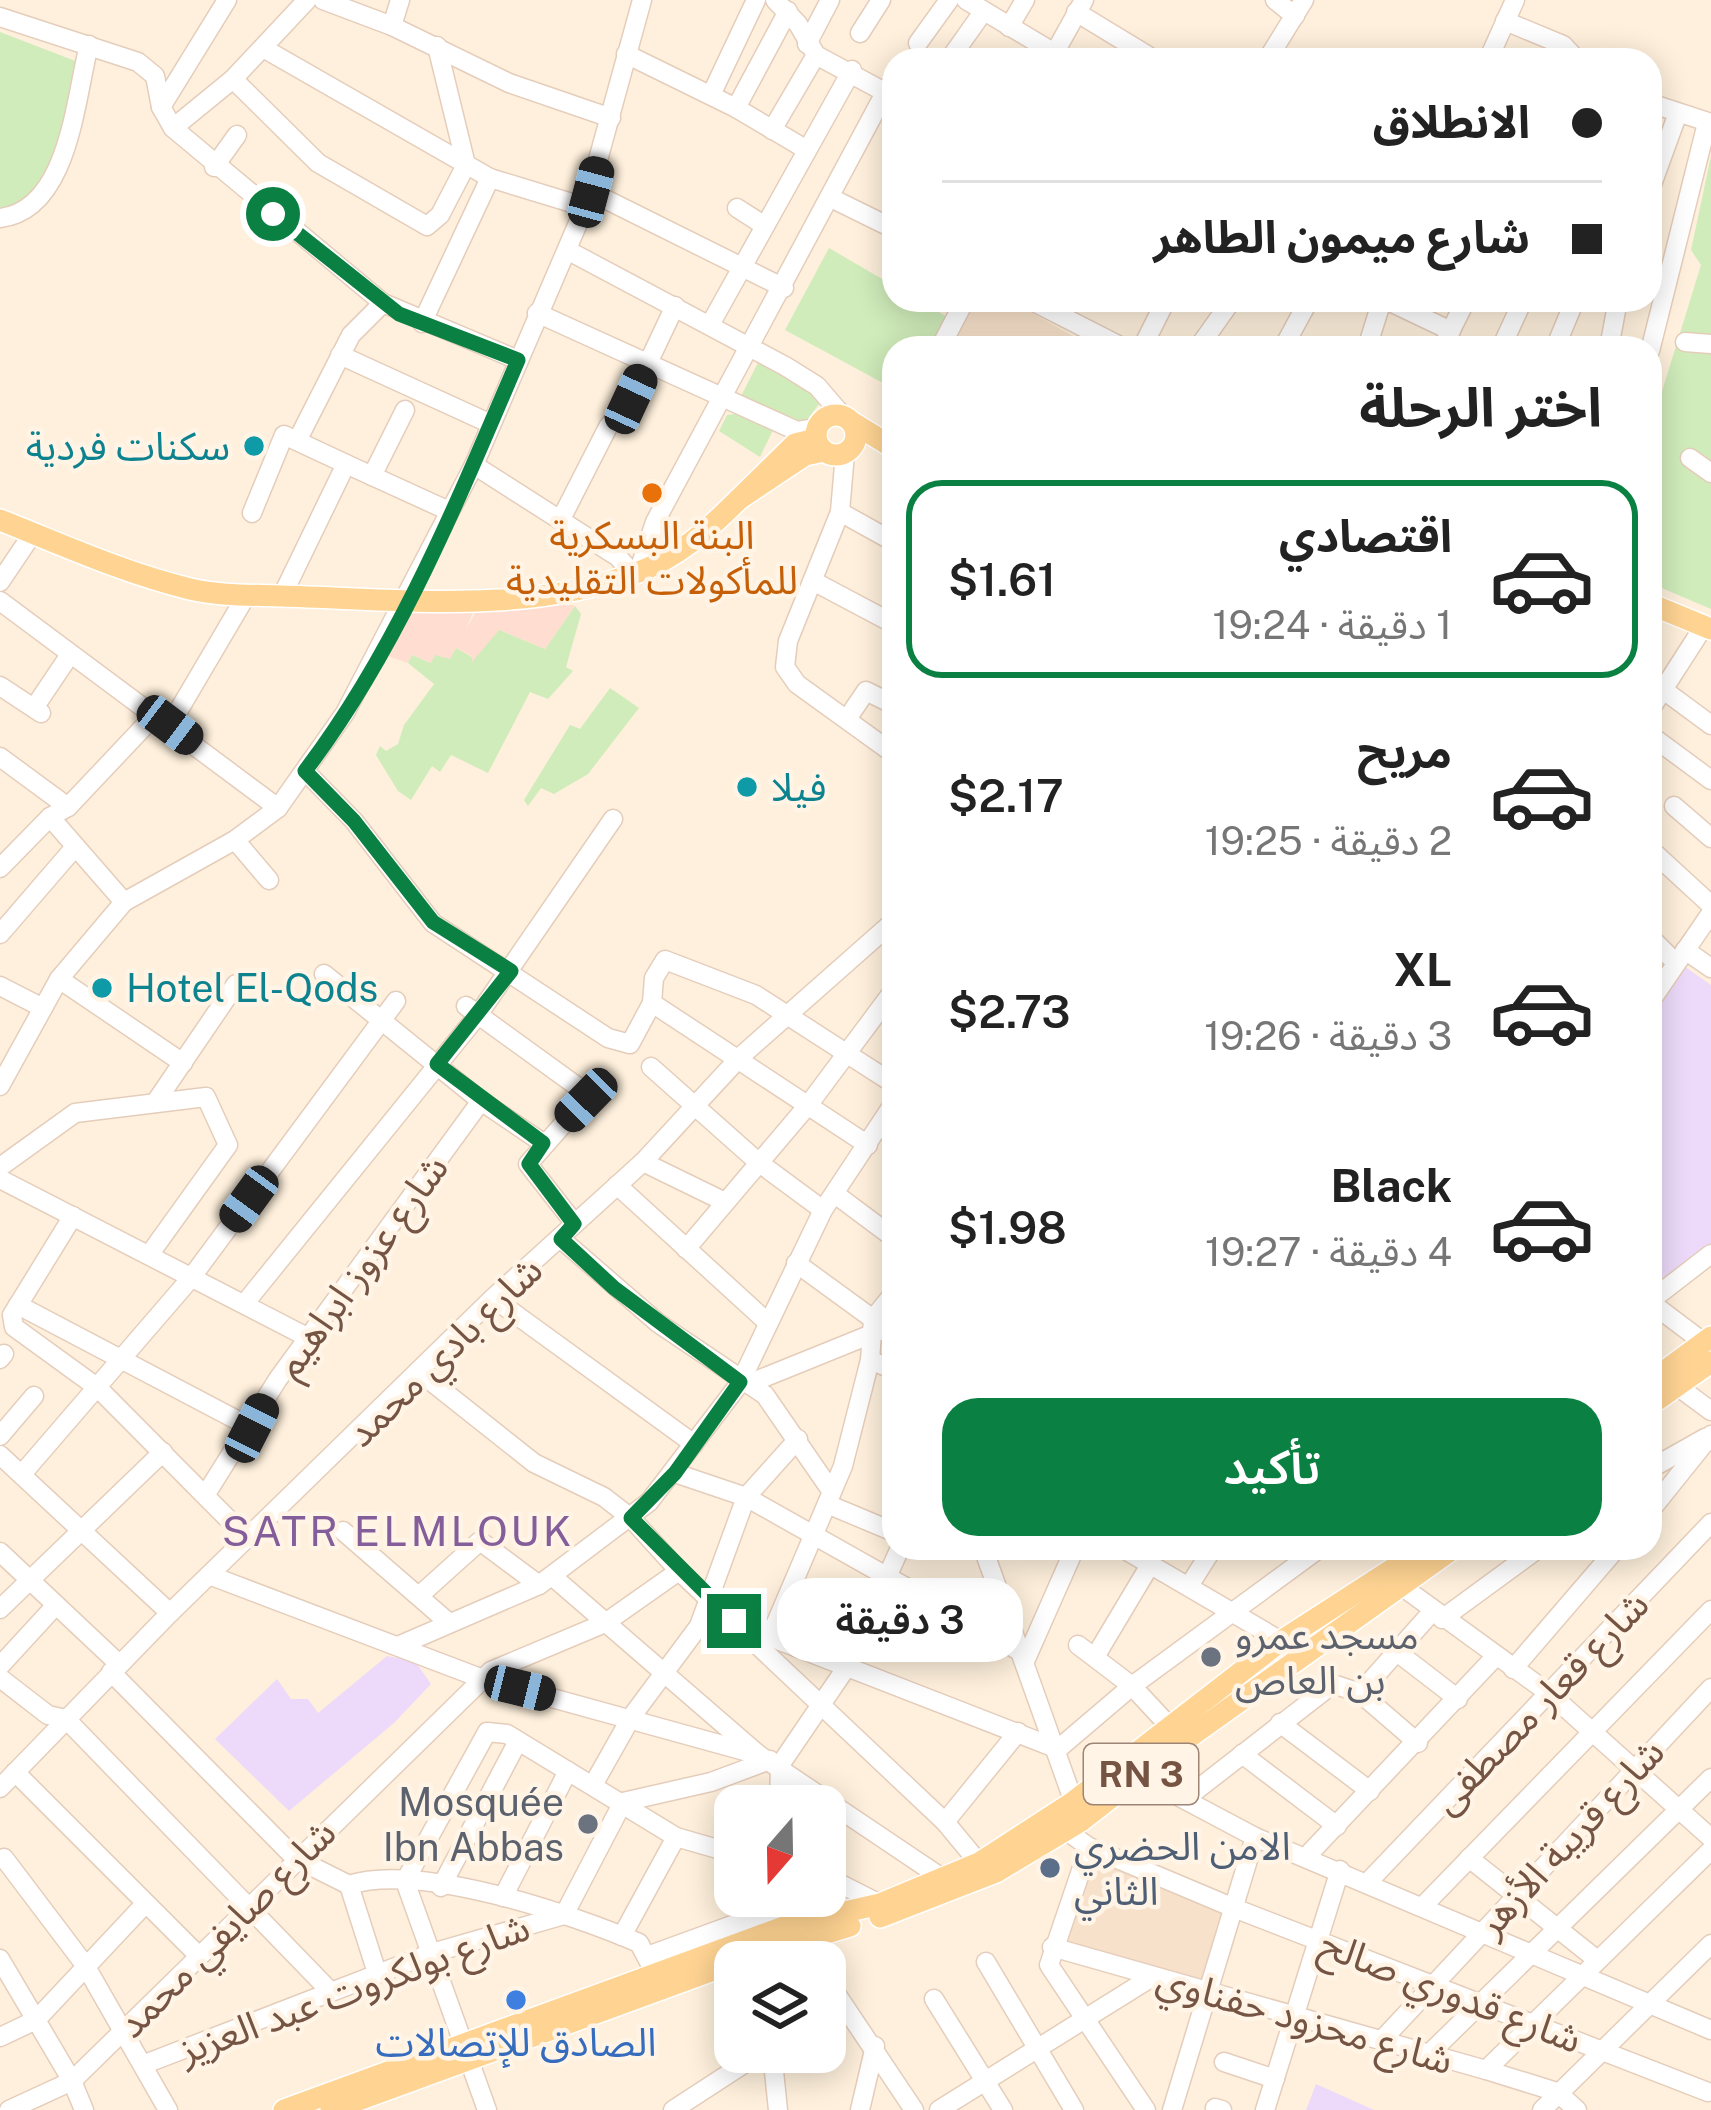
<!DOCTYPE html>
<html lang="ar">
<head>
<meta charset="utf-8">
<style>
  body { margin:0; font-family:"Public Sans","Noto Sans Arabic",sans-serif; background:#f2f2f2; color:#222; direction:rtl; height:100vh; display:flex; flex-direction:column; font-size:45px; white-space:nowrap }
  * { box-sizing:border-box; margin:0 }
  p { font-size:39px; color:#767676 }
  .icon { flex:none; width:66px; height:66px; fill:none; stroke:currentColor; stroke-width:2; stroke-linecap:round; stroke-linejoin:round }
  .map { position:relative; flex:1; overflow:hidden; direction:ltr }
  .panel { position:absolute; left:882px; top:336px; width:780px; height:1224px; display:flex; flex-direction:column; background:#fff; border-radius:36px; box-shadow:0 6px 30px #0003; direction:rtl }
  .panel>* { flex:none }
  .top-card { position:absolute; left:882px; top:48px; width:780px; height:264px; border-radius:36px; box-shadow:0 6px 30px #0003; direction:rtl; display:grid; align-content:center; height:264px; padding:0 60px; background:#fff }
  .needle { width:78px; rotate:200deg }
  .controls { position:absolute; left:714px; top:1785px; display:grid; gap:24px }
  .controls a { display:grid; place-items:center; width:132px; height:132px; border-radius:24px; background:#fff; box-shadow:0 6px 30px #0003; font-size:60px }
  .end { position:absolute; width:54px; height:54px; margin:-27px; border:15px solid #0b8043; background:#fff; box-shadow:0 0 0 6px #fff }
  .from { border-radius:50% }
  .bubble { position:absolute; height:84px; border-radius:36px; background:#fff; box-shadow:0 6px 30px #0003; font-size:39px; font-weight:600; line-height:84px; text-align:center; direction:rtl }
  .car { position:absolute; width:36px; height:72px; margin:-36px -18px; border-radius:15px; box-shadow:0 0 9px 3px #0007; background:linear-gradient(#222 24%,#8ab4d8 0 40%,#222 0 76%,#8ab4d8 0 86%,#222 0) }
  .top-card b { display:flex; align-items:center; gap:42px; height:114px; font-size:45px }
  .top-card b+b { border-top:3px solid #e0e0e0 }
  .top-card i { width:30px; height:30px; background:#222 }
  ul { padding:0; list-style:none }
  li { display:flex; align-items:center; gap:36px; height:198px; margin:0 24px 18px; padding:0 36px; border:6px solid transparent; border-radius:36px }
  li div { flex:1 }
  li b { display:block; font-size:45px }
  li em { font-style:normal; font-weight:600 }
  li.active { border-color:#0b8043 }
  li>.icon { width:108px; height:108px; stroke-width:1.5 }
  h2 { padding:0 60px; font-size:54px; line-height:144px }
  .action { display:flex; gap:24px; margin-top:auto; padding:24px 60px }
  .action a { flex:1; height:138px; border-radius:36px; background:#0b8043; color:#fff; font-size:48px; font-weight:600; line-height:138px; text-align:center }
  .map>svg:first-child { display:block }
  .residential { fill:#f7e1ca }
  .commercial { fill:#ffddd0 }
  .education { fill:#eddafa }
  .green { fill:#d0ecba }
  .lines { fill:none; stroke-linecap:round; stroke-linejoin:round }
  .minor-casing { stroke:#e5cdbb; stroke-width:21 }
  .major-casing { stroke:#fff; stroke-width:24 }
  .minor { stroke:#fff; stroke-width:18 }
  .major { stroke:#ffd493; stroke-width:21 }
  .route { stroke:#0b8043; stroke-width:15 }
  .culture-dot { fill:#0f9aa8; stroke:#fff4e5; stroke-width:4.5 }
  .food-dot { fill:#e8710a; stroke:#fff4e5; stroke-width:4.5 }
  .worship-dot { fill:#6b7280; stroke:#fff4e5; stroke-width:4.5 }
  .service-dot { fill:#5c6f8a; stroke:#fff4e5; stroke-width:4.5 }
  .shop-dot { fill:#3f7fe0; stroke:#fff4e5; stroke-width:4.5 }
  .labels { text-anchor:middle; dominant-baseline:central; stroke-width:9; stroke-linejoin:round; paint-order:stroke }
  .shield { fill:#fff4e5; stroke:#9e8474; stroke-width:3 }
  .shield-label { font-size:36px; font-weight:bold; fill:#755443 }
  .culture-label { font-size:39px; fill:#0d838f; stroke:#fff4e5; text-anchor:start }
  .food-label { font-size:39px; fill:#c56008; stroke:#fff4e5 }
  .street-label { font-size:39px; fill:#755443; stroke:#fff4e5 }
  .worship-label { font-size:39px; fill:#5b616d; stroke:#fff4e5; text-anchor:start }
  .service-label { font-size:39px; fill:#4e5e75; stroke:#fff4e5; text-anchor:start }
  .shop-label { font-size:39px; fill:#366cbe; stroke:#fff4e5 }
  .neighbourhood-label { font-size:42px; letter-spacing:3px; fill:#845e9a; stroke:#fff4e5 }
</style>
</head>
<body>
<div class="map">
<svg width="1711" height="2110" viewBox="0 0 1711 2110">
  <rect width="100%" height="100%" fill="#fef0dc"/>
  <g class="residential">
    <path d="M973 300H1009L1094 348H968L954 340Z"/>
    <path d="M1091 1858 1224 1914 1201 1989 1055 1944Z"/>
  </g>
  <path class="commercial" d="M551 598 575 606 545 649 499 630 470 666 472 656 456 648 450 659 432 663 412 655 408 663 382 654 408 607 476 605 465 631 479 606Z"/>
  <g class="education">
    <path d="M1681 964 1711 985V1244L1665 1279 1650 1269V1013Z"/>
    <path d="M387 1656 415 1661 431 1684 394 1723 289 1811 215 1739 277 1679 291 1699H308L318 1713Z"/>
    <path d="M1316 2084 1374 2110H1306Z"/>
  </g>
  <g class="green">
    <path d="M0 32 78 62C65 111 59 202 0 215Z"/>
    <path d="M1711 156V609L1650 583V416L1655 414 1701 265 1691 250Z"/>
    <path d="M829 248 894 286V300H919L947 317 932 348H894V389L785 330Z"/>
    <path d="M760 359 816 393 819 404 805 423 741 396Z"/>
    <path d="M735 414 773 430 760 457 719 431 727 415Z"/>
    <path d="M575 606 581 614 566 667 573 671 548 699 530 692 488 773 451 755 440 772 432 766 411 800 398 791 376 755 380 746 386 751 398 744 404 725 434 684 408 663 412 655 431 663 435 655 450 659 456 648 472 657V662L499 630 545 649Z"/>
    <path d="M610 688 639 708 588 774 554 794 541 788 528 806 524 800 570 725 580 729Z"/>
  </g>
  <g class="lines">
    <defs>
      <g id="minor">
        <path d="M323 0 392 26 400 0"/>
        <path d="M775 0 798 24 816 55 894 97"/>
        <path d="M966 0 1066 60"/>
        <path d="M1275 0 1295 16"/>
        <path d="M1076 12 1155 60"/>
        <path d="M0 17 138 62 155 76 161 107 173 128 383 303 518 360"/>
        <path d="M1505 21 1563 45 1577 60"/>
        <path d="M392 26 509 83 611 118"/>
        <path d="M1009 27 1025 0"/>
        <path d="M860 33 881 0"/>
        <path d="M918 43 949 0"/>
        <path d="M807 44 830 0"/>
        <path d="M263 48 490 178 585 207"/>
        <path d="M626 54 736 108 807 150"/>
        <path d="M1054 54 1084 0"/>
        <path d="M949 60 983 12"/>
        <path d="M1267 60 1304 0"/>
        <path d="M1488 60 1515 0"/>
        <path d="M233 79 318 163 427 226 440 215 466 165 437 46"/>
        <path d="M711 95 756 0"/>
        <path d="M1650 103 1711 123"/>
        <path d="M161 107 227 0"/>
        <path d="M736 108 788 11"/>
        <path d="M173 128 233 79 307 0"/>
        <path d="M772 130 816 55"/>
        <path d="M214 167 237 135"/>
        <path d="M1650 190 1678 113"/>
        <path d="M591 192 784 288"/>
        <path d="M831 198 894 229"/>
        <path d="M737 208 765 226"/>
        <path d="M0 218C69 210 75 99 89 45"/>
        <path d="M567 250 785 366 817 386 842 415"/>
        <path d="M1030 300 1124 348"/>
        <path d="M1386 300 1451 331"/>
        <path d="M537 313 797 431 817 428"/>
        <path d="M422 323 490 178"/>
        <path d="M711 323 852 70"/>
        <path d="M1685 342 1711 344"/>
        <path d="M940 348 965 300"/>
        <path d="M1142 348 1166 300"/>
        <path d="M1198 348 1232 300"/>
        <path d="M1283 348 1309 300"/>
        <path d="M1367 348 1382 300"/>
        <path d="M1442 348 1462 308"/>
        <path d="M1501 348 1523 300"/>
        <path d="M1555 348 1575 300"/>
        <path d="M1609 348 1618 300"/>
        <path d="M1650 351 1707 123"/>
        <path d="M340 355 491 424"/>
        <path d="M298 439 351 335 383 303"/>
        <path d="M845 453 840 512 788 641 785 667 797 684 894 754"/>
        <path d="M1690 458 1711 473"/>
        <path d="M474 465 618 557 633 574"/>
        <path d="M372 476 405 410"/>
        <path d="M840 512 894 542"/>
        <path d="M252 513 284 435 346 464"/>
        <path d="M561 519 608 427 631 399 675 306"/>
        <path d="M638 573 655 522 886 91"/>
        <path d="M813 581 894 624"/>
        <path d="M0 582 33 533"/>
        <path d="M282 596 346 464 449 511"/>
        <path d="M0 601 278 808"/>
        <path d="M1650 680 1711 725"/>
        <path d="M0 686 41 713"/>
        <path d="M34 708 69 656"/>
        <path d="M1650 710 1704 626"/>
        <path d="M847 719 866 691 894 705"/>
        <path d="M170 725 246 596"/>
        <path d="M1650 735 1711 780"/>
        <path d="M0 757 68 807"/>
        <path d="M305 771 354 821 433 923 608 1038 630 1044 652 1003 654 978 665 960 756 995 894 1084"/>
        <path d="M1674 806 1711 838"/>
        <path d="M50 817 124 902"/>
        <path d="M235 840 269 880"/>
        <path d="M1650 849 1711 905"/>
        <path d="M0 868 50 817 68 807 154 716"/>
        <path d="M0 934 75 847"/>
        <path d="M1650 937 1676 963"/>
        <path d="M1685 950 1711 968"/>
        <path d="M324 974 481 1101 543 1143"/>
        <path d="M59 979 183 1063"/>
        <path d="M0 986 43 1008"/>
        <path d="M1650 1002 1711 913"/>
        <path d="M652 1003 868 1145"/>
        <path d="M466 1006 589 1095 528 1164 575 1224"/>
        <path d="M651 1067 758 1162 823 1210"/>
        <path d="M0 1086 59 979 124 902 235 840 278 808 345 713 474 465 585 207 642 0"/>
        <path d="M155 1103 236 984"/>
        <path d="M643 1162 723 1201"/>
        <path d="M0 1167 75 1113 206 1097 228 1145 149 1255"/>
        <path d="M0 1179 307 1337"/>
        <path d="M617 1185 766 1321"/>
        <path d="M835 1194 894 1238"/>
        <path d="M73 1216 12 1315 14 1327 98 1388 248 1539"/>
        <path d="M561 1239 658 1323 765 1395 832 1492"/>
        <path d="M686 1249 809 1104 894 990"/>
        <path d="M796 1263 873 1319"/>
        <path d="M493 1298 694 1444"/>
        <path d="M1650 1301 1711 1254"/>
        <path d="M1650 1302 1711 1348"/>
        <path d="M245 1303 478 1015 613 819"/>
        <path d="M18 1305 252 1428"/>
        <path d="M0 1359 4 1354"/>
        <path d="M870 1360 894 1370"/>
        <path d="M418 1371 534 1463 604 1497 631 1518 679 1571 945 1822 979 1863"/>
        <path d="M748 1384 894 1325"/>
        <path d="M1677 1386 1711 1411"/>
        <path d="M0 1436 34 1396"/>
        <path d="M0 1455 170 1613"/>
        <path d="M1650 1469 1705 1438"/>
        <path d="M675 1473 746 1497 1021 1652"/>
        <path d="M22 1474 191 1278 396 1001"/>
        <path d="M206 1494 278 1379 481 1101"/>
        <path d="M827 1504 894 1532"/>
        <path d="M1650 1511 1711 1435"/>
        <path d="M343 1531 448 1622"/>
        <path d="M983 1548 1077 1811"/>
        <path d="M1122 1548 1281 1641"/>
        <path d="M0 1552 119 1664"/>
        <path d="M209 1575 483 1679 759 1755"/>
        <path d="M552 1576 759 1755 942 1878"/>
        <path d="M1389 1577 1550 1694 1711 1838"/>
        <path d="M1189 1586 1213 1548"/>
        <path d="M420 1595 480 1541 539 1585"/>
        <path d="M0 1609 163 1452"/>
        <path d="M1442 1619 1539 1548"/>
        <path d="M770 1637 843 1466 870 1360 873 1319 894 1293"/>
        <path d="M760 1644 770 1637 1058 1749 1132 1686 1320 1548"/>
        <path d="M1078 1645 1132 1686 1171 1728"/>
        <path d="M398 1646 539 1585 649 1502 740 1383 823 1210 894 1103"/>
        <path d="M1397 1652 1458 1699"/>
        <path d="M1095 1657 1150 1565"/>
        <path d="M1025 1661 1075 1548"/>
        <path d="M0 1666 56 1605"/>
        <path d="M1513 1669 1617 1548"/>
        <path d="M111 1672 295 1858 349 1885"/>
        <path d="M0 1678 48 1715 66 1719 330 1991"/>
        <path d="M1360 1693 1431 1613"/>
        <path d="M1280 1723 1370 1791"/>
        <path d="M1174 1752 1159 1775V1786L1255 1837 1711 2030"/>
        <path d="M1242 1754 1337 1826"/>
        <path d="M15 1772 198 1955"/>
        <path d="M593 1785 632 1716 699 1626 746 1497 798 1439"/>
        <path d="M0 1788 170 1613 493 1298 643 1162 740 1057 894 921"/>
        <path d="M1185 1799 1333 1684 1360 1693 1418 1743"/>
        <path d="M779 1806 780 1765 848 1665 900 1548"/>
        <path d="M945 1822 1018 1732"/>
        <path d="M1058 1825 1089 1847 1234 1908 1708 2092"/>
        <path d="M1089 1847 1049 1965 1146 2110"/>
        <path d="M1306 1857 1495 1657"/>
        <path d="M4 1858 85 1965 168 2110"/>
        <path d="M1469 1858 1596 1959"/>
        <path d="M825 1876 880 1904"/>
        <path d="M1369 1881 1711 1523"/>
        <path d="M349 1885C418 1862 572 1914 639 1943L655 1973"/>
        <path d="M349 1885 377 1973"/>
        <path d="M441 1887 518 1741"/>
        <path d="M503 1897 568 1771"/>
        <path d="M1423 1906 1711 1610"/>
        <path d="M794 1931 814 1962"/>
        <path d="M622 1936 676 1837"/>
        <path d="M1052 1947 1486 2070 1557 2092 1577 2110"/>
        <path d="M650 1955 787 1905"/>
        <path d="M0 1959 72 2081 84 2110"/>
        <path d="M986 1962 1074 2110"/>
        <path d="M825 1977 914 2110"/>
        <path d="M934 1999 1003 2110"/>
        <path d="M0 2037 36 2020 145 1904"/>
        <path d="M1381 2041 1711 1688"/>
        <path d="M772 2052 778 2110"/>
        <path d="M1430 2053 1711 1778"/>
        <path d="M1224 2062 1275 2079"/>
        <path d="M145 2064 432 1953 564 1915 623 1802 711 1782 770 1760"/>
        <path d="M1486 2070 1711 1850"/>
        <path d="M1215 2108 1222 2110"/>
        <path d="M9 2110 72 2081 491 1671 605 1623 679 1571"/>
        <path d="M487 2110 405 1881 487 1732 507 1734 676 1837 735 1854"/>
        <path d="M673 2110 762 2052"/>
        <path d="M860 2110 875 2046"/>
        <path d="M939 2110 1152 1977"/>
        <path d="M1172 2110 1255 1837"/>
        <path d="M1265 2110 1340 1870"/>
        <path d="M1542 2110 1711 1944"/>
      </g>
      <g id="major">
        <circle cx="836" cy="435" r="20"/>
        <path d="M853 423 894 448"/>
        <path d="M816 439 795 444 739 499 805 455 824 451"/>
        <path d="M0 520C63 545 124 573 190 589 220 596 250 595 281 596 397 599 525 615 636 573 677 558 708 530 739 499"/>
        <path d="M1650 604 1711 629"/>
        <path d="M1650 1382 1711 1337"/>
        <path d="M1650 1405 1711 1362"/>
        <path d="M880 1917 996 1872 1081 1821 1181 1743 1454 1548"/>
        <path d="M284 2110 792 1924 880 1904 979 1863 1073 1802 1281 1641 1425 1548"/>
        <path d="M331 2110 760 1953 850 1926"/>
      </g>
    </defs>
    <use href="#minor" class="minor-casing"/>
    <use href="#major" class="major-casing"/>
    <use href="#minor" class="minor"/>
    <use href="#major" class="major"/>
  </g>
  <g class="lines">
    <path class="route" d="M273 214 399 314 518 360C458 500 398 649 305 771L354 821 433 922 511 971 437 1064 543 1143 529 1164 574 1224 561 1239 614 1288 740 1382 675 1473 631 1518 734 1621"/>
  </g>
  <g class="culture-dot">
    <circle cx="254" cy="446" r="12"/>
    <circle cx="747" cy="787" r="12"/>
    <circle cx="102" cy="988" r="12"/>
  </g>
  <circle class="food-dot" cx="652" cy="493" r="12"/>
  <g class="worship-dot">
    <circle cx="1211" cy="1657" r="12"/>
    <circle cx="588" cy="1824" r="12"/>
  </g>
  <circle class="service-dot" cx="1050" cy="1868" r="12"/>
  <circle class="shop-dot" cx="516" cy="2000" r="12"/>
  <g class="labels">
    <rect class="shield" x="1084" y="1744" width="114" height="60" rx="9"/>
    <g class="shield-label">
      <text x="1141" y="1774">RN 3</text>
    </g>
    <g class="culture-label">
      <text x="230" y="446" text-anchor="end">سكنات فردية</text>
      <text x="771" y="787">فيلا</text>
      <text x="126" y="988">Hotel El-Qods</text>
    </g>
    <g class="food-label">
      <text x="652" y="535">البنة البسكرية<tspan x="652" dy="45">للمأكولات التقليدية</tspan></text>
    </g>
    <g class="street-label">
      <text transform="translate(361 1266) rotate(-54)">شارع عزوز ابراهيم</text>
      <text transform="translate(444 1351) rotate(-44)">شارع بادي محمد</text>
      <text transform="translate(1540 1702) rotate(-46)">شارع قعار مصطفى</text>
      <text transform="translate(1570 1837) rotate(-47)">شارع قريبة الأزهر</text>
      <text transform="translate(226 1928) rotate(-45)">شارع صايفي محمد</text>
      <text transform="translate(354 1988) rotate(-20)">شارع بولكروت عبد العزيز</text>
      <text transform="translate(1451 1991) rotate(21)">شارع قدوري صالح</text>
      <text transform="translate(1305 2019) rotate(16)">شارع محزود حفناوي</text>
    </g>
    <g class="worship-label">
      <text x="1235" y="1635">مسجد عمرو<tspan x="1235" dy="45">بن العاص</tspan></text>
      <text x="564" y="1802" text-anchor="end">Mosquée<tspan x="564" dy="45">Ibn Abbas</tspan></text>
    </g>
    <g class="service-label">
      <text x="1074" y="1846">الامن الحضري<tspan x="1074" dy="45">الثاني</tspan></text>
    </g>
    <g class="shop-label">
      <text x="516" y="2042">الصادق للإتصالات</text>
    </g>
    <g class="neighbourhood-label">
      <text x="398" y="1530">SATR ELMLOUK</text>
    </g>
  </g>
</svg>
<div class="controls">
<a><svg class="needle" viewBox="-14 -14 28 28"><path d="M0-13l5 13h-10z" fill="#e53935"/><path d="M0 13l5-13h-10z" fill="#767676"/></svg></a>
<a><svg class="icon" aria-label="layers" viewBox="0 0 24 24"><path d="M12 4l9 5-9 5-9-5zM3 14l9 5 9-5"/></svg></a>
</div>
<i class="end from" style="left:273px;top:214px"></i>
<i class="end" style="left:734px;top:1621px"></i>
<div class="bubble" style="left:777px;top:1578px;width:246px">3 دقيقة</div>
<i class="car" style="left:591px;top:192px;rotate:15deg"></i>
<i class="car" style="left:631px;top:399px;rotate:25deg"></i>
<i class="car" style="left:170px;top:725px;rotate:127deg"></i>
<i class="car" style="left:586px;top:1100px;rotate:224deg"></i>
<i class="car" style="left:249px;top:1199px;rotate:216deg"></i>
<i class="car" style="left:252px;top:1428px;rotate:27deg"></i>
<i class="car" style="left:520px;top:1688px;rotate:104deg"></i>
<div class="top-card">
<b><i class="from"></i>الانطلاق</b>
<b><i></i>شارع ميمون الطاهر</b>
</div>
<section class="panel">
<h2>اختر الرحلة</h2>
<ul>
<li class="active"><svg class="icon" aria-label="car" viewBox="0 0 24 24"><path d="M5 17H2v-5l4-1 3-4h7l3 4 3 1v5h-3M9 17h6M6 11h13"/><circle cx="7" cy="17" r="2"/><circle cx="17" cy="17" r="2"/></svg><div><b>اقتصادي</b><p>1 دقيقة · 19:24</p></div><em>$1.61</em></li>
<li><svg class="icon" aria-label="car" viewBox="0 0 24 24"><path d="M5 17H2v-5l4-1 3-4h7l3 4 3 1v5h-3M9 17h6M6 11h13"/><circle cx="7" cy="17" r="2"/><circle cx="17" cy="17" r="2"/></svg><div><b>مريح</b><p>2 دقيقة · 19:25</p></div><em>$2.17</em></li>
<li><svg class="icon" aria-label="car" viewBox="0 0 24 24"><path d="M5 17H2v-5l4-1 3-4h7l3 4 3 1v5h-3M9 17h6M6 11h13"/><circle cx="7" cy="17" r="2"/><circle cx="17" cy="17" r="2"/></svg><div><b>XL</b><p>3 دقيقة · 19:26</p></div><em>$2.73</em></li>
<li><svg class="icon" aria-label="car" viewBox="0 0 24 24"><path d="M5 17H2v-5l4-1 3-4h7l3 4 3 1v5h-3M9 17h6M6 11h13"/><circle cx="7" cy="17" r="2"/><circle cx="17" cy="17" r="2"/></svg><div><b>Black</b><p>4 دقيقة · 19:27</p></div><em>$1.98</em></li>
</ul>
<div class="action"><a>تأكيد</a></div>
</section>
</div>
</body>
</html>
